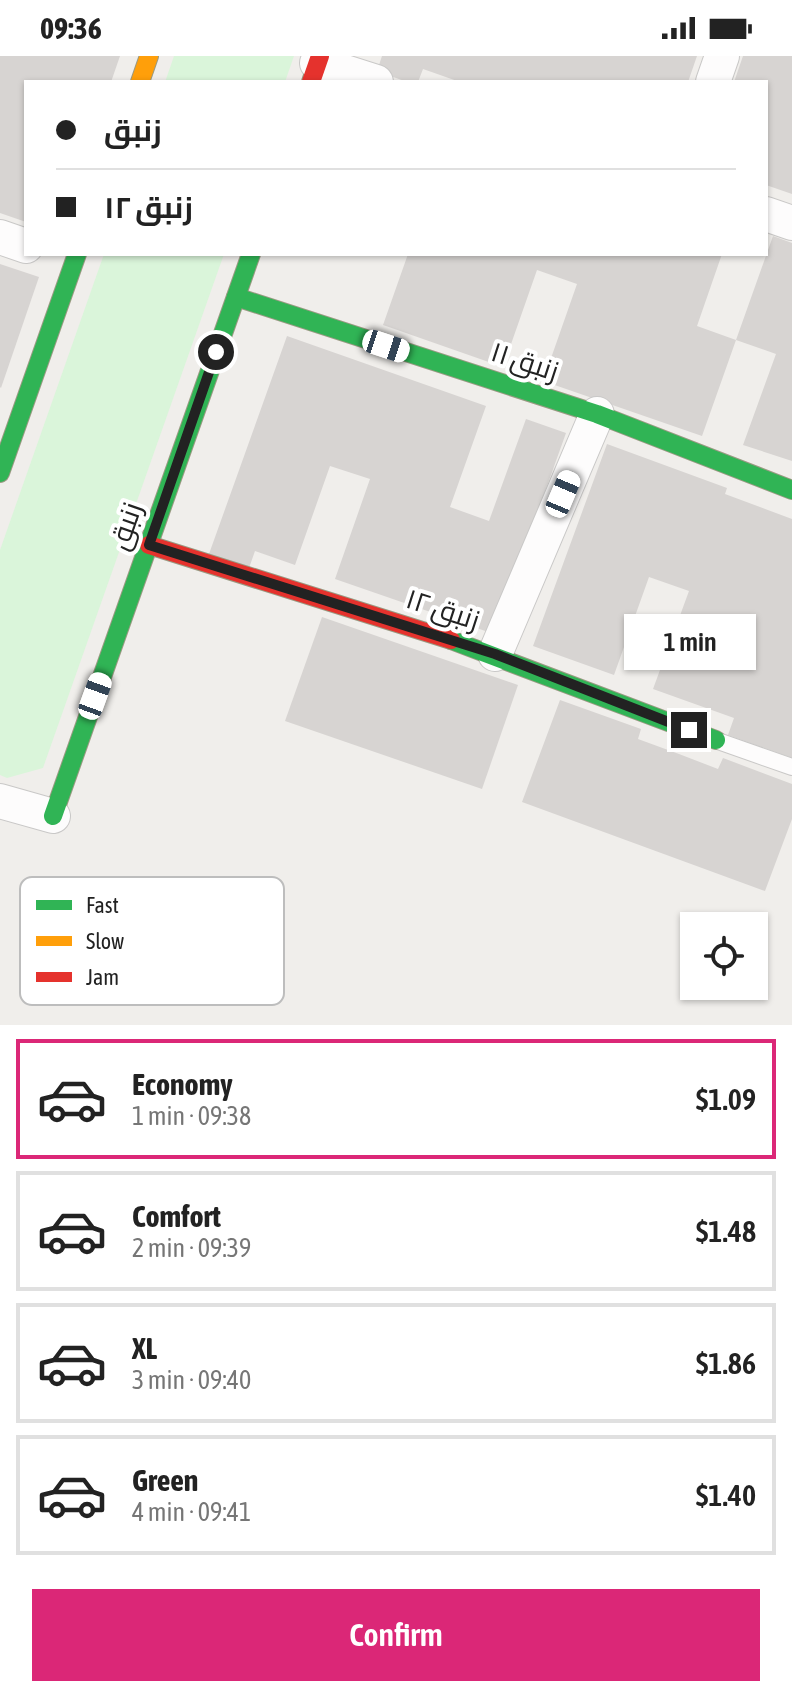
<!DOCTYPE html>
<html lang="en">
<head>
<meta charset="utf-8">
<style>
  body { margin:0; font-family:"Asap Condensed",Cairo,sans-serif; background:#f6f6f6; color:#222; height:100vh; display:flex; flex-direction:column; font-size:30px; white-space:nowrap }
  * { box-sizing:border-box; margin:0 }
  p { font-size:26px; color:#767676 }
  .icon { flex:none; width:44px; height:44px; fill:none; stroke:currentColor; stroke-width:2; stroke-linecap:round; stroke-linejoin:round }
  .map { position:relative; height:969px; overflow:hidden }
  .details { display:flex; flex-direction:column; background:#fff; flex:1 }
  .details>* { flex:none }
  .hud { position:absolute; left:24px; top:24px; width:744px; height:176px; border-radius:0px; box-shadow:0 2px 6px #0004; display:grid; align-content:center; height:176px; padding:0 32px; background:#fff }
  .controls { position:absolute; left:680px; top:856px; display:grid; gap:16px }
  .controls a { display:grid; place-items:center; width:88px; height:88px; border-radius:0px; background:#fff; box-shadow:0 2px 6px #0004; font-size:40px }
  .end { position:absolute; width:36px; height:36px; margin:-18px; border:10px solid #222; background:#fff; box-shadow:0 0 0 4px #fff }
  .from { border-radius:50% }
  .bubble { position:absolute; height:56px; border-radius:0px; background:#fff; box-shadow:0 2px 6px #0004; font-size:26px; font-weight:600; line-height:56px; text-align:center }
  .car { position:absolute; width:24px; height:48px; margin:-24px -12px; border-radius:10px; box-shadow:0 0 6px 2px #0007; background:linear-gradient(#fff 24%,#345 0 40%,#fff 0 76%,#345 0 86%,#fff 0) }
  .hud b { display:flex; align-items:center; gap:28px; height:76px; font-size:30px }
  .hud b+b { border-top:2px solid #e0e0e0 }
  .hud i { width:20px; height:20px; background:#222 }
  ul { padding:14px 0 0; list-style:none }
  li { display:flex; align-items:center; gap:24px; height:120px; margin:0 16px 12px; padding:0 16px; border:4px solid #e0e0e0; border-radius:0px }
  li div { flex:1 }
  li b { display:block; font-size:30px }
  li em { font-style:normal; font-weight:600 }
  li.selected { border-color:#db2777 }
  li>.icon { width:72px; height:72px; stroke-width:1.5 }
  .cta { display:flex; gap:16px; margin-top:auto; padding:16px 32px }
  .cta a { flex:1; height:92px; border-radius:0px; background:#db2777; color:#fff; font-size:32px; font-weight:600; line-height:92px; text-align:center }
  .status { display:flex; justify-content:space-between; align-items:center; height:56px; padding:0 40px; background:#fff; direction:ltr }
  .status svg { height:22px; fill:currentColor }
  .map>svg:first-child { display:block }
  .park { fill:#daf5da }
  .building { fill:#d7d4d2 }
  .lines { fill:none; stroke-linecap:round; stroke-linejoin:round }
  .lane-casing { stroke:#c9c8c7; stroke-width:18 }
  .street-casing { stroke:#c9c8c7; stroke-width:36 }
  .fast-casing { stroke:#999a82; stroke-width:20 }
  .slow-casing { stroke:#999a82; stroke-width:20 }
  .jam-casing { stroke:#999a82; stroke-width:20 }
  .lane { stroke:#fdfcfc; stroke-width:16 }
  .street { stroke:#fdfcfc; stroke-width:34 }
  .fast { stroke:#30b455; stroke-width:18 }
  .slow { stroke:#ff9f0a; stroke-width:18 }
  .jam { stroke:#e5322d; stroke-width:18 }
  .route { stroke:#222; stroke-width:10 }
  .labels { text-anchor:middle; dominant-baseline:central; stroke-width:8; stroke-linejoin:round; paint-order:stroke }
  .street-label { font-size:28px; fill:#222; stroke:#fff }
  .key { fill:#fff; stroke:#bdbdbd; stroke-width:2 }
  .key-label { font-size:22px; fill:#222 }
</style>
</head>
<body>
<div class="status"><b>09:36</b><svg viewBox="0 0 49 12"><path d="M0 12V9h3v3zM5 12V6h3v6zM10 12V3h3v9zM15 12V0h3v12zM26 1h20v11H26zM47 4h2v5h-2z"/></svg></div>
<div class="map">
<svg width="792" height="969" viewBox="0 0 792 969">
  <rect width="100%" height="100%" fill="#f0eeeb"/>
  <g class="park">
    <path d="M174 0H294L285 26H165Z"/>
    <path d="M104 198H224L43 712 7 722 0 719V494Z"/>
  </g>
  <g class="building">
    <path d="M0 0H120L111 26H26V166L0 157Z"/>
    <path d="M382 0H697L688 26H460L423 13 418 26H407L377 15Z"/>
    <path d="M743 0H792V138L766 129V26H734Z"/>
    <path d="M773 180 792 187V405L743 389 776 298 736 284Z"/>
    <path d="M408 198H722L697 270 736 284 702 380 543 325 577 228 537 214 503 311 383 269Z"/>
    <path d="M0 208 39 221 1 332 0 331Z"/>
    <path d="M287 280 486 350 450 451 489 465 526 363 566 377 494 578 335 523 370 423 330 410 295 509 255 495 249 512 209 498Z"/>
    <path d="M607 388 727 432 725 438 792 463V702L728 679 734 662 653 633 689 535 649 521 614 619 533 590Z"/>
    <path d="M322 561 518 629 482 733 285 665Z"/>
    <path d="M560 644 641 673 638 683 679 698 718 713 723 702 792 728V763L765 835 522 746Z"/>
  </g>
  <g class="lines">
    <defs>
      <path id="lane" d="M718 685 792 711"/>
      <g id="street">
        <path d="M317 7 376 26"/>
        <path d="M713 26 722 0"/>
        <path d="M766 158 792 167"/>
        <path d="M0 181 26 190"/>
        <path d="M495 598 597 358"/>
        <path d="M0 745 53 760"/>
      </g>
      <g id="fast">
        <path d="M236 241 597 358 792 434"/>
        <path d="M0 417 77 198"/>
        <path d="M451 584 716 684"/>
        <path d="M53 760 251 198"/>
      </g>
      <path id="slow" d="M140 26 149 0"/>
      <g id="jam">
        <path d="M311 26 320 0"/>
        <path d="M149 489 451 584"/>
      </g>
    </defs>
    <use href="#lane" class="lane-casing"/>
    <use href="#street" class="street-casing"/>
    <use href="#fast" class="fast-casing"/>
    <use href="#slow" class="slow-casing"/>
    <use href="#jam" class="jam-casing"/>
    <use href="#lane" class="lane"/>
    <use href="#street" class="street"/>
    <use href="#fast" class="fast"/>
    <use href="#slow" class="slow"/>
    <use href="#jam" class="jam"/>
  </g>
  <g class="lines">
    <path class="route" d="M216 296 149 489 495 598 689 674"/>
  </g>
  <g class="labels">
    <g class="street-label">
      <text transform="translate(525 305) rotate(18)">زنبق ۱۱</text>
      <text transform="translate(125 470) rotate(-71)">زنبق</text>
      <text transform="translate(443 553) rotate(18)">زنبق ۱۲</text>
    </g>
  </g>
  <rect x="20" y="821" width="264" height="128" rx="12" class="key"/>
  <rect x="36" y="844" width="36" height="10" fill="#30b455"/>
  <rect x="36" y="880" width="36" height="10" fill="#ff9f0a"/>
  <rect x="36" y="916" width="36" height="10" fill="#e5322d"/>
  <g class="key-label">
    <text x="86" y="857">Fast</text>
    <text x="86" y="893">Slow</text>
    <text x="86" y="929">Jam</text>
  </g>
</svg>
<div class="controls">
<a><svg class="icon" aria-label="locate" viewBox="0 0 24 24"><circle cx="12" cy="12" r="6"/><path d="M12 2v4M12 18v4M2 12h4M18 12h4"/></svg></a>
</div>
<i class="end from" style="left:216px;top:296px"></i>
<i class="end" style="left:689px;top:674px"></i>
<div class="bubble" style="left:624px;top:558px;width:132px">1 min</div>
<i class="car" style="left:386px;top:290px;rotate:108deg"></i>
<i class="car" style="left:563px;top:438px;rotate:23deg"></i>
<i class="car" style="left:95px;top:640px;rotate:20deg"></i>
<div class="hud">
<b><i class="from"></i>زنبق</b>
<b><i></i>زنبق ۱۲</b>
</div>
</div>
<section class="details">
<ul>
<li class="selected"><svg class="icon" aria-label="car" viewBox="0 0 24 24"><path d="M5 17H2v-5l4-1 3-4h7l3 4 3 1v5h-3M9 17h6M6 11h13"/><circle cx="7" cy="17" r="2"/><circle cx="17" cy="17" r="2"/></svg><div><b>Economy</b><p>1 min · 09:38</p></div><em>$1.09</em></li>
<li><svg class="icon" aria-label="car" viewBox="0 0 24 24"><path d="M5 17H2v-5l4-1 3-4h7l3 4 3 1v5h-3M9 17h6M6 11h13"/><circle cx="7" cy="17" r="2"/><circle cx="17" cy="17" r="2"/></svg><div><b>Comfort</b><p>2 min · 09:39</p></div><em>$1.48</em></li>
<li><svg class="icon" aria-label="car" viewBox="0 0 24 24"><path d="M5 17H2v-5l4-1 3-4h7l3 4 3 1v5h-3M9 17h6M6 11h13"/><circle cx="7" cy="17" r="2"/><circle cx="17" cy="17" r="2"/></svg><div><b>XL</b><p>3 min · 09:40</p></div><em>$1.86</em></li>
<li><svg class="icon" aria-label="car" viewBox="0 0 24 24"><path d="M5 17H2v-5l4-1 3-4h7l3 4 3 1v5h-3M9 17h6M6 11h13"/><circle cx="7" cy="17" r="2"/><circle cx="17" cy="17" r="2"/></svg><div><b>Green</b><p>4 min · 09:41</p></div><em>$1.40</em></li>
</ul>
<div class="cta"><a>Confirm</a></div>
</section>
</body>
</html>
